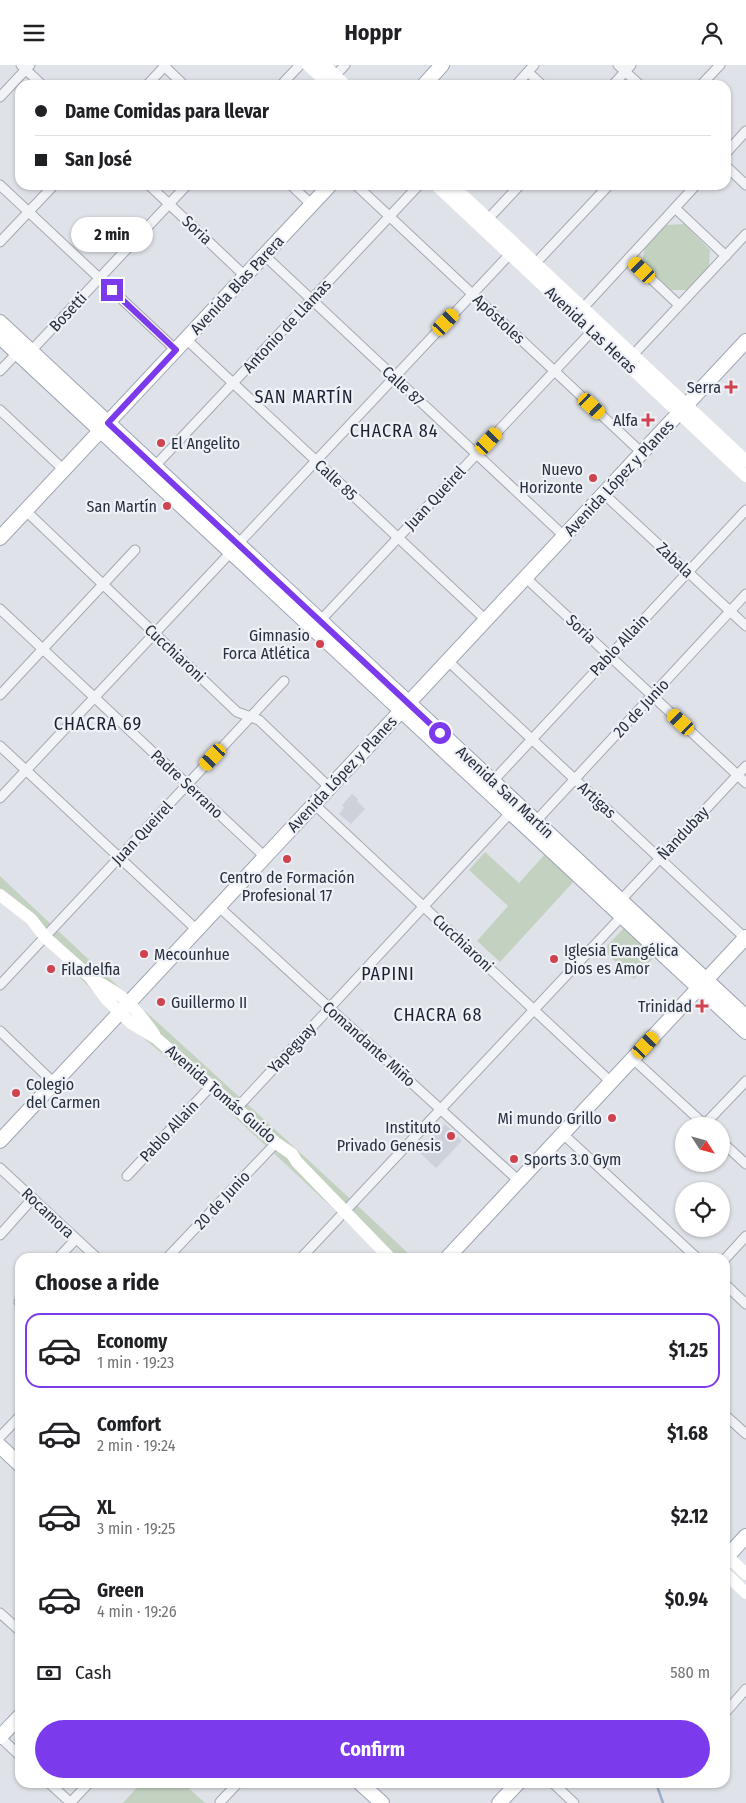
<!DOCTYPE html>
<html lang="en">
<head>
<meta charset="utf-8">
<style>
  body { margin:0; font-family:"Fira Sans Condensed",sans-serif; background:#f6f6f6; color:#202124; height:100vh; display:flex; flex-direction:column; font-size:19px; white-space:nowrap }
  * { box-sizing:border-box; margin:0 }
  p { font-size:16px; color:#757577 }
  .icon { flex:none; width:28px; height:28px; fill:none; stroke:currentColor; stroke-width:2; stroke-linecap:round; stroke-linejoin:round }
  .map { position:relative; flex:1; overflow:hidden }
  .sheet { position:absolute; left:15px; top:1188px; width:715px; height:535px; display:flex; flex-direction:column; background:#fff; border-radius:15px; box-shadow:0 1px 4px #0004 }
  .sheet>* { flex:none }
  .banner { position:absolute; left:15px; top:15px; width:716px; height:110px; border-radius:15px; box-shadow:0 1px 4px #0004; display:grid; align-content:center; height:110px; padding:0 20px; background:#fff }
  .needle { width:32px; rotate:126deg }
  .controls { position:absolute; left:675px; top:1052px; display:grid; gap:10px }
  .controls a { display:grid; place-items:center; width:55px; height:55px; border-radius:50%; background:#fff; box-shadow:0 1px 4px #0004; font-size:25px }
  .end { position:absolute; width:22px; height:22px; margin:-11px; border:6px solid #7c3aed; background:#fff; box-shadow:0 0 0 2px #fff }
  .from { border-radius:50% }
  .bubble { position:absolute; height:35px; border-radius:18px; background:#fff; box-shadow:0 1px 4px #0004; font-size:16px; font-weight:700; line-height:35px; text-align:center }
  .car { position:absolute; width:15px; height:30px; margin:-15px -8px; border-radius:6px; box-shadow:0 0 4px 1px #0007; background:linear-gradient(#f5c518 24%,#345 0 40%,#f5c518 0 76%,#345 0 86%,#f5c518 0) }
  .banner b { display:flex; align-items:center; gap:18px; height:48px; font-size:19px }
  .banner b+b { border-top:1px solid #e0e0e0 }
  .banner i { width:12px; height:12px; background:#202124 }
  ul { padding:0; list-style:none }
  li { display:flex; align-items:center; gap:15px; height:75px; margin:0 10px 8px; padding:0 10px; border:2px solid transparent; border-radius:15px }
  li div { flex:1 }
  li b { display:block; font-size:19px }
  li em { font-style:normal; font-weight:700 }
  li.on { border-color:#7c3aed }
  li>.icon { width:45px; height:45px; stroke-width:1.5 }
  h2 { padding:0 20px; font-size:22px; line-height:60px }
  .pay { display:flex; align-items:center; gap:12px; height:55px; padding:0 20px; font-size:19px }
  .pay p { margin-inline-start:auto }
  .action { display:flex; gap:10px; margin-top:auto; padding:10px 20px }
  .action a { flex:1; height:58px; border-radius:30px; background:#7c3aed; color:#fff; font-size:20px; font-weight:700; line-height:58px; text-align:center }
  header { display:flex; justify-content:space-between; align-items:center; height:65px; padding:0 20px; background:#fff; font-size:22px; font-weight:700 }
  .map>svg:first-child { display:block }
  .built { fill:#cdd1da }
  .green { fill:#c3d2c0 }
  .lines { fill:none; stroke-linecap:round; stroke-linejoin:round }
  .stream { stroke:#99adc9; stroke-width:2.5 }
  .street-casing { stroke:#a4a9b2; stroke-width:11 }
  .primary-casing { stroke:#9ea5b4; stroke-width:16 }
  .street { stroke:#f2f3f7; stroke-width:9 }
  .secondary { stroke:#fff; stroke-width:12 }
  .primary { stroke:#fff; stroke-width:14 }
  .route { stroke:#7c3aed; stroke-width:6 }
  .poi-dot { fill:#cf434f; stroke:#eef1f6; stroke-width:2 }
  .labels { text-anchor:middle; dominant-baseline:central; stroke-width:4.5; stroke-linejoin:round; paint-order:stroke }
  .street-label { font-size:16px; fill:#282f3f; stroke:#eef1f6 }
  .poi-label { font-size:16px; fill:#282f3f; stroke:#eef1f6; text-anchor:end }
  .neighbourhood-label { font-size:18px; letter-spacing:1px; fill:#1a2030; stroke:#eef1f6 }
</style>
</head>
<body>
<header><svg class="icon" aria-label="menu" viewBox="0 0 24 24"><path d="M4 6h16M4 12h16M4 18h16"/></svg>Hoppr<svg class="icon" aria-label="person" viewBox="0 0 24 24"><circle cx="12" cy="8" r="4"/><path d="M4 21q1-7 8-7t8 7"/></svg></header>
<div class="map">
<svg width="746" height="1738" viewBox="0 0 746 1738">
  <rect width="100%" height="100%" fill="#dfe2e8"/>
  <g class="built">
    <path d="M352 729 358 734 357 736 365 744 351 759 339 749 344 743 342 740Z"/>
    <path d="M445 1059 462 1076 436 1103 419 1087Z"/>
  </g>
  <g class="green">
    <path d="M684 159 710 185 709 203 687 225H671L642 198 645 181 666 160Z"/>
    <path d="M485 787 519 818 547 787 576 814 500 897 477 876 508 841 469 805Z"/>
    <path d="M0 811C135 940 277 1063 412 1192H382L341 1151 207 1026 117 951 43 874 0 833Z"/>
    <path d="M624 863 655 891 634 914 603 885Z"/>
    <path d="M141 1718H183L205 1738H123Z"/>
  </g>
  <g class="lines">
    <path class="stream" d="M656 1718 663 1738"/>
    <defs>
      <g id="street">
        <path d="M21 0 42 20"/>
        <path d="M163 0 184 20"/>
        <path d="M618 0 640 20"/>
        <path d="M528 7 542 20"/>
        <path d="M335 11 345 0"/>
        <path d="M147 20 166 0"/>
        <path d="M281 20 300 0"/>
        <path d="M516 20 534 0"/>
        <path d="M613 20 631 0"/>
        <path d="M701 20 720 0"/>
        <path d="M0 32 30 0"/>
        <path d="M726 88 746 66"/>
        <path d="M726 101 746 120"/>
        <path d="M0 120 176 285"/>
        <path d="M149 120 245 211"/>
        <path d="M291 120 312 140"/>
        <path d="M356 120 642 388"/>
        <path d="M675 143 726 191"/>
        <path d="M488 154 520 120"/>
        <path d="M0 177 54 120"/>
        <path d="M264 190 564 471"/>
        <path d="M629 193 679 240"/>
        <path d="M532 202 609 120"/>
        <path d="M583 243 696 120"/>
        <path d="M186 274 486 555"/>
        <path d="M31 286 187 120"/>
        <path d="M633 290 746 169"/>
        <path d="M0 306 17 288"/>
        <path d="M0 345 64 405"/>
        <path d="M155 401 419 120"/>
        <path d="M604 429 746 561"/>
        <path d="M26 446 237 647 259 655 330 723"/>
        <path d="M238 479 510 189"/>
        <path d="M526 513 746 718"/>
        <path d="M0 544 265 792"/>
        <path d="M320 556 592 266"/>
        <path d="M448 596 745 873"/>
        <path d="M0 630 135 485"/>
        <path d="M0 681 197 865"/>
        <path d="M493 716 746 445"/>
        <path d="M0 733 231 487"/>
        <path d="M314 739 611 1017"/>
        <path d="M536 756 746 529"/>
        <path d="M621 835 746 701"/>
        <path d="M219 842 519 1116"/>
        <path d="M0 920 284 616"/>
        <path d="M0 966 54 1018"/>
        <path d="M633 994 706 1061"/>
        <path d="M237 1043 511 747"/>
        <path d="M704 1060 746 1016"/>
        <path d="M563 1069 696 1192"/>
        <path d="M721 1076 746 1099"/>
        <path d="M0 1103 96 1192"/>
        <path d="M127 1111 211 1021"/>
        <path d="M0 1170 33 1133"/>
        <path d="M59 1192 76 1174"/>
        <path d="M168 1192 276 1078"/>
        <path d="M302 1192 622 851"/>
        <path d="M725 1194 746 1171"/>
        <path d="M725 1219 746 1239"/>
        <path d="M19 1237 20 1236"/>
        <path d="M725 1350 746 1369"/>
        <path d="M0 1372 20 1351"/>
        <path d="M0 1548 20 1566"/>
        <path d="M725 1648 746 1624"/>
        <path d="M0 1672 20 1691"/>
        <path d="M49 1718 71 1738"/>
        <path d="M553 1718 574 1738"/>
        <path d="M220 1737 238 1718"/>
        <path d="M70 1738 89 1718"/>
      </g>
      <g id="primary">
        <path d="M424 20 442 0"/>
        <path d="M0 257 746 952"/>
        <path d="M0 272 746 967"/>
        <path d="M0 473 330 120"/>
        <path d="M0 1076 746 276"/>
        <path d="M448 1192 746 872"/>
        <path d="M0 1381 20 1400"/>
        <path d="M725 1494 746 1471"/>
        <path d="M0 1672 20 1651"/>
        <path d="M360 1718 382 1738"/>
        <path d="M499 1738 518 1718"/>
      </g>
    </defs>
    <use href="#street" class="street-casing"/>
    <use href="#primary" class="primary-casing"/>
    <use href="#street" class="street"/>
    <g class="secondary">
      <path d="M308 0 330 20"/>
      <path d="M324 0 345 20"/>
      <path d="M436 120 746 411"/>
      <path d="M452 120 746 396"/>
      <path d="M0 830 31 854 45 872 90 912 107 935 131 958 156 973 276 1078 292 1089 297 1097 389 1192"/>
      <path d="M94 915C125 931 134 941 154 969"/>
      <path d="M725 1489 746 1509"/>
      <path d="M725 1508 746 1528"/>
    </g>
    <use href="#primary" class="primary"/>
  </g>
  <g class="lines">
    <path class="route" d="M112 225 176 285 108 358 440 668"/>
  </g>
  <g class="poi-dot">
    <path d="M728.5 314.5h5v5h5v5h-5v5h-5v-5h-5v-5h5z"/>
    <path d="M645.5 347.5h5v5h5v5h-5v5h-5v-5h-5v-5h5z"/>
    <circle cx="161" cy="378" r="5"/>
    <circle cx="593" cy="413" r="5"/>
    <circle cx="167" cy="441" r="5"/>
    <circle cx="320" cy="579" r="5"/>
    <circle cx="287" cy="794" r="5"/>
    <circle cx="144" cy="889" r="5"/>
    <circle cx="554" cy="894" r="5"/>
    <circle cx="51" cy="904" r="5"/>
    <circle cx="161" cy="937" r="5"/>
    <path d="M699.5 933.5h5v5h5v5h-5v5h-5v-5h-5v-5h5z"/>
    <circle cx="16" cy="1028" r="5"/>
    <circle cx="612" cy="1053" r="5"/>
    <circle cx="451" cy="1071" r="5"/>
    <circle cx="514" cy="1094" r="5"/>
  </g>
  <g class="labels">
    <g class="street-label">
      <text transform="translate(197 165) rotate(43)">Soria</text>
      <text transform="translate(237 220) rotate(-47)">Avenida Blas Parera</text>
      <text transform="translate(68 247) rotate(-47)">Bosetti</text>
      <text transform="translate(499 254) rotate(43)">Apóstoles</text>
      <text transform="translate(287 261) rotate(-47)">Antonio de Llamas</text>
      <text transform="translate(591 265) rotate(43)">Avenida Las Heras</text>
      <text transform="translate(403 321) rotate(43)">Calle 87</text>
      <text transform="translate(619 413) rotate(-47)">Avenida López y Planes</text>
      <text transform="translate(336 415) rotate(43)">Calle 85</text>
      <text transform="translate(435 433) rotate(-47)">Juan Queirel</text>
      <text transform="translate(675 495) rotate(43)">Zabala</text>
      <text transform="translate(581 564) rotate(43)">Soria</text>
      <text transform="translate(619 580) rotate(-47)">Pablo Allain</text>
      <text transform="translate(175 588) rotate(43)">Cucchiaroni</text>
      <text transform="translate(641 643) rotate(-47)">20 de Junio</text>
      <text transform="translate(342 709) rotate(-47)">Avenida López y Planes</text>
      <text transform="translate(187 719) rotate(43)">Padre Serrano</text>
      <text transform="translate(505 727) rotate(43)">Avenida San Martín</text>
      <text transform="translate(597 735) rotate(43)">Artigas</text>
      <text transform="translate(142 768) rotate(-47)">Juan Queirel</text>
      <text transform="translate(683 768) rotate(-47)">Ñandubay</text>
      <text transform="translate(463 878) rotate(43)">Cucchiaroni</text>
      <text transform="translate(369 979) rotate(42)">Comandante Miño</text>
      <text transform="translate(292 983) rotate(-47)">Yapeguay</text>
      <text transform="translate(221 1029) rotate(41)">Avenida Tomás Guido</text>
      <text transform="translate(169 1066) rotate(-47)">Pablo Allain</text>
      <text transform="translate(222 1135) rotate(-47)">20 de Junio</text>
      <text transform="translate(48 1148) rotate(43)">Rocamora</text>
    </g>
    <g class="poi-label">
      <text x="721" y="322">Serra</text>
      <text x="638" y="355">Alfa</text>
      <text x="171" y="378" text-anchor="start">El Angelito</text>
      <text x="583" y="404">Nuevo<tspan x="583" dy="18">Horizonte</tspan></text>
      <text x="157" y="441">San Martín</text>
      <text x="310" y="570">Gimnasio<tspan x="310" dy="18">Forca Atlética</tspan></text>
      <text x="287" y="812" text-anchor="middle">Centro de Formación<tspan x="287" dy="18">Profesional 17</tspan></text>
      <text x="564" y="885" text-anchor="start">Iglesia Evangélica<tspan x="564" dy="18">Dios es Amor</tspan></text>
      <text x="154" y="889" text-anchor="start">Mecounhue</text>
      <text x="61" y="904" text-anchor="start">Filadelfia</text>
      <text x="171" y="937" text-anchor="start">Guillermo II</text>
      <text x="692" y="941">Trinidad</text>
      <text x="26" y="1019" text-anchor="start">Colegio<tspan x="26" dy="18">del Carmen</tspan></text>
      <text x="602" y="1053">Mi mundo Grillo</text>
      <text x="441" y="1062">Instituto<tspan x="441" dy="18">Privado Genesis</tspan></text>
      <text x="524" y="1094" text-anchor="start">Sports 3.0 Gym</text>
    </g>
    <g class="neighbourhood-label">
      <text x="304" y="332">SAN MARTÍN</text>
      <text x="394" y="366">CHACRA 84</text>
      <text x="98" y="659">CHACRA 69</text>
      <text x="388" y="909">PAPINI</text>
      <text x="438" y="950">CHACRA 68</text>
    </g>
  </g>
</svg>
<div class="controls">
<a><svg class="needle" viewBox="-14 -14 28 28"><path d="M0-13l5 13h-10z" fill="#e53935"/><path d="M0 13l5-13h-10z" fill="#757577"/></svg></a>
<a><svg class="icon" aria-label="locate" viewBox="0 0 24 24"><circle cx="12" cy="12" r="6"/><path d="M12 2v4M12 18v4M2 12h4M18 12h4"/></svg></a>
</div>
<i class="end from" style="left:440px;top:668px"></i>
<i class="end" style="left:112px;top:225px"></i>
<div class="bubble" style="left:71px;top:152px;width:82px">2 min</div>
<i class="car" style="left:642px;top:205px;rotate:314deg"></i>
<i class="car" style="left:446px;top:257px;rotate:43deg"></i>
<i class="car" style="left:592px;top:341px;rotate:133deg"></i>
<i class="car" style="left:489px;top:376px;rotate:43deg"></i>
<i class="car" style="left:681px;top:657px;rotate:313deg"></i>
<i class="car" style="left:213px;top:692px;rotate:223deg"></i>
<i class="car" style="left:646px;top:980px;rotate:43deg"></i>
<div class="banner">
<b><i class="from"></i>Dame Comidas para llevar</b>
<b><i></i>San José</b>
</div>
<section class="sheet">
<h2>Choose a ride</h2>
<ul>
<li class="on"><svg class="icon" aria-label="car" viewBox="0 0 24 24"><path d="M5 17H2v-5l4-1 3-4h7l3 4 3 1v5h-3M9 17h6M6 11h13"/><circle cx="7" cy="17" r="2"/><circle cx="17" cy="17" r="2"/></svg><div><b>Economy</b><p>1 min · 19:23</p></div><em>$1.25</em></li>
<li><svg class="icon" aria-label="car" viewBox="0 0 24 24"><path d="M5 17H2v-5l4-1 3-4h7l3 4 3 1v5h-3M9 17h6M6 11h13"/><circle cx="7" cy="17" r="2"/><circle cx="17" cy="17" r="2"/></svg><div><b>Comfort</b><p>2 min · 19:24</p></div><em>$1.68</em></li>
<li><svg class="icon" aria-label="car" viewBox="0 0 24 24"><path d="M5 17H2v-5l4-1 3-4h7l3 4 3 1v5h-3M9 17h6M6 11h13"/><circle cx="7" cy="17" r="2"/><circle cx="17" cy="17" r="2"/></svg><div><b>XL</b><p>3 min · 19:25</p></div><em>$2.12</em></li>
<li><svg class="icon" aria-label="car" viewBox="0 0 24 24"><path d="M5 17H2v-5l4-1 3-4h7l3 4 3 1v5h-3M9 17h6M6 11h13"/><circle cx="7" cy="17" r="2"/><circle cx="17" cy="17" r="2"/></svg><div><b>Green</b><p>4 min · 19:26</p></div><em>$0.94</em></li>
</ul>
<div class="pay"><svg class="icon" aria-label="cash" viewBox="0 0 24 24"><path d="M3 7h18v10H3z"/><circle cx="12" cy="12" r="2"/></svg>Cash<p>580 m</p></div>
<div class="action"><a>Confirm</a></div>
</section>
</div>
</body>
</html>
